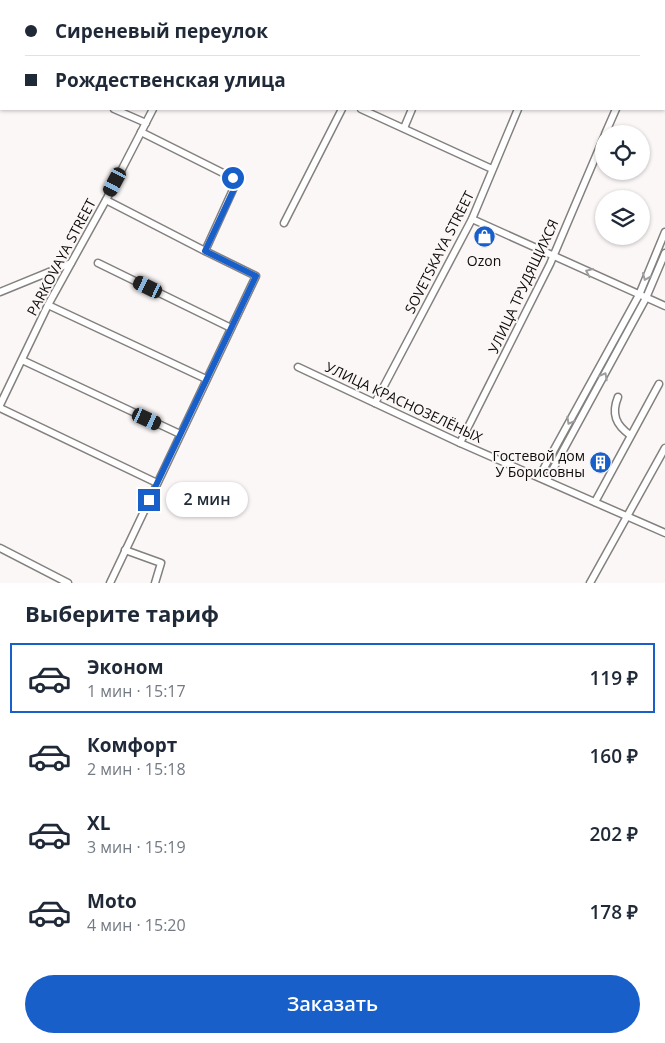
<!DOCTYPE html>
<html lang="ru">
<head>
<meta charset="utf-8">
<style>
  body { margin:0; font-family:"Open Sans",sans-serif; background:#f6f6f7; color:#1f2937; height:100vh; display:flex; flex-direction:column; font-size:19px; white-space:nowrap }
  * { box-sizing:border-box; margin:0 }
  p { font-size:16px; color:#747a83 }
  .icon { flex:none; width:28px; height:28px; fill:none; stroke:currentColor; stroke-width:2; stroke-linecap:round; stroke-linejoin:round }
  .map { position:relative; height:583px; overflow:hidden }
  .panel { display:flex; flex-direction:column; background:#fff; flex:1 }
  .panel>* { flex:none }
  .top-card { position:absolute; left:0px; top:0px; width:665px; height:110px; box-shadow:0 1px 4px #0004; display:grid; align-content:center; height:110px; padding:0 25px; background:#fff }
  .tools { position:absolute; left:595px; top:125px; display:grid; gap:10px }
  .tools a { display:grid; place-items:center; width:55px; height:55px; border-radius:50%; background:#fff; box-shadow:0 1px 4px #0004; font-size:25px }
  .end { position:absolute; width:22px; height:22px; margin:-11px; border:6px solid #185fca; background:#fff; box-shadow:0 0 0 2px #fff }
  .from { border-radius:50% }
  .bubble { position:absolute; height:35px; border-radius:18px; background:#fff; box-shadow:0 1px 4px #0004; font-size:16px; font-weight:600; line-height:35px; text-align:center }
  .car { position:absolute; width:15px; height:30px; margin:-15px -8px; border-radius:6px; box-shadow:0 0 4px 1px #0007; background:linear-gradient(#222 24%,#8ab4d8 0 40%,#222 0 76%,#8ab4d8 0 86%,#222 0) }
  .top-card b { display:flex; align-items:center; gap:18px; height:48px; font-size:19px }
  .top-card b+b { border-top:1px solid #e0e1e3 }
  .top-card i { width:12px; height:12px; background:#1f2937 }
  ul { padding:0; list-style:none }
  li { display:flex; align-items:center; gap:15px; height:70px; margin:0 10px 8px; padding:0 15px; border:2px solid transparent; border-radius:0px }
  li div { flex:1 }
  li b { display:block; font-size:19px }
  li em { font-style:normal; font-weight:600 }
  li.selected { border-color:#185fca }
  li>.icon { width:45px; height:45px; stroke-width:1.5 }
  h2 { padding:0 25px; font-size:22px; line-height:60px }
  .cta { display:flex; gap:10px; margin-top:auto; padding:10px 25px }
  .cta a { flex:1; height:58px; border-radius:30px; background:#185fca; color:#fff; font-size:20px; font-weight:600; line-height:58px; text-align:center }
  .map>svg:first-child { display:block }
  .grass { fill:url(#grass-tufts) }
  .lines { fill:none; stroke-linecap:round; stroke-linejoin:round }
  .minor-casing { stroke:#83807e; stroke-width:9 }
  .minor { stroke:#fff; stroke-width:6 }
  .oneway { stroke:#9f9e9e }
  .route { stroke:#185fca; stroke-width:6 }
  .labels { text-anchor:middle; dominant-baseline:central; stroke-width:4; stroke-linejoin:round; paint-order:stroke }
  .street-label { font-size:14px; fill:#0e0d0c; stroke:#fbf7f6 }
  .poi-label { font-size:14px; fill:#0e0d0c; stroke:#fbf7f6 }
</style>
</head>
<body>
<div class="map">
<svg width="665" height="583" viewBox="0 0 665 583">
  <defs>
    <pattern id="grass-tufts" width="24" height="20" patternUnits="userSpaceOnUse" patternTransform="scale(1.25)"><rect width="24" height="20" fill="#fee2d4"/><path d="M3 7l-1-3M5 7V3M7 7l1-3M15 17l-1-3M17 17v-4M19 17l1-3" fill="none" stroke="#d8c1b5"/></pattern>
  </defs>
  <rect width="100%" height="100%" fill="#fbf7f6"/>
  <path class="grass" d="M635 304 640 306 549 473 545 470Z"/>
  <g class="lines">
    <defs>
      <g id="minor">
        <path d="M105 0 109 1"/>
        <path d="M552 0 555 1"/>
        <path d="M51 1 52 0"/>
        <path d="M134 1 135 0"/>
        <path d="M206 1 207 0"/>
        <path d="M457 1 458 0"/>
        <path d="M564 1 565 0"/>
        <path d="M662 1 663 0"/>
        <path d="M664 48 665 49"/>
        <path d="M114 109 146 123"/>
        <path d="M361 109 492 169"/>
        <path d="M404 128 412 109"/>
        <path d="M141 132 233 178 236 183 205 251"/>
        <path d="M605 134 616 109"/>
        <path d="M106 200 205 251 256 276 110 583"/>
        <path d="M472 219 665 306"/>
        <path d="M284 223 342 109"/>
        <path d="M98 263 231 328"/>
        <path d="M0 292 71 263"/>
        <path d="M48 305 206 379"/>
        <path d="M22 360 180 434"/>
        <path d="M298 367 460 443 665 533"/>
        <path d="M618 397C611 414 616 425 630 435"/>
        <path d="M375 403 472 219 518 109"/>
        <path d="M0 405 48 305 106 200 153 109"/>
        <path d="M0 408 157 483"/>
        <path d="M460 443 550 264 604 137"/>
        <path d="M539 477 639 295 665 232"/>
        <path d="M547 480 646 298 665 253"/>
        <path d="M595 502 659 384"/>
        <path d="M0 548 68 583"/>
        <path d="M125 550 161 563 155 583"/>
        <path d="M590 583 665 448"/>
      </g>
    </defs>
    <use href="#minor" class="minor-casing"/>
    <use href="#minor" class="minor"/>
  </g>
  <defs><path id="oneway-chevron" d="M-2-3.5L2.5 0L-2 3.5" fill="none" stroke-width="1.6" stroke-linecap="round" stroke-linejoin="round" transform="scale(1.25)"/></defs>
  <g class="oneway">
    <use href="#oneway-chevron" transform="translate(589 272) rotate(-156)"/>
    <use href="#oneway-chevron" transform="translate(646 277) rotate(113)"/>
    <use href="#oneway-chevron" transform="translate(604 376) rotate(-62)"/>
    <use href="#oneway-chevron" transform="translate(570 421) rotate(119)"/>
  </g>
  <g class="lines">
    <path class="route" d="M149 500 256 276 205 251 234 189 236 183 233 178"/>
  </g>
  <defs>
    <symbol id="shop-disc" viewBox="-11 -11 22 22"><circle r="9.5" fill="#185fca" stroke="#fbf7f6"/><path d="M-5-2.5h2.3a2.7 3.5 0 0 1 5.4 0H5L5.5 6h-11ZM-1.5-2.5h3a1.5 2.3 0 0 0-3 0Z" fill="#fff"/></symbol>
    <symbol id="building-disc" viewBox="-11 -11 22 22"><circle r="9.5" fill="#185fca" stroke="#fbf7f6"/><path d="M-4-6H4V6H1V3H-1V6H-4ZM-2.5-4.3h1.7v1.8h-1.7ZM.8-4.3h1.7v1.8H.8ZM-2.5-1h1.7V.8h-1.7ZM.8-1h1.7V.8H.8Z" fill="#fff"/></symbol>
  </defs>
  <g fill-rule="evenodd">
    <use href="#shop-disc" x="472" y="224" width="25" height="25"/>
    <use href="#building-disc" x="588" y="450" width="25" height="25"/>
  </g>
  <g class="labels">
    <g class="street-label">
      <text transform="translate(439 252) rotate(-63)">SOVETSKAYA STREET</text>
      <text transform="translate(61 257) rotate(-62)">PARKOVAYA STREET</text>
      <text transform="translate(523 286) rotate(-65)">УЛИЦА ТРУДЯЩИХСЯ</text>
      <text transform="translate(404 402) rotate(25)">УЛИЦА КРАСНОЗЕЛЁНЫХ</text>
    </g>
    <g class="poi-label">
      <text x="484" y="260">Ozon</text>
      <text x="585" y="455" text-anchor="end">Гостевой дом<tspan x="585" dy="16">У Борисовны</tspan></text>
    </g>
  </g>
</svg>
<div class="tools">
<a><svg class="icon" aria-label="locate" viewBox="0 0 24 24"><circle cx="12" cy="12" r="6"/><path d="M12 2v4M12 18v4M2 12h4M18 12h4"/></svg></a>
<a><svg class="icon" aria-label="layers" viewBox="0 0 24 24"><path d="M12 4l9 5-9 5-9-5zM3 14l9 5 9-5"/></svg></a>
</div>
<i class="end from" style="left:233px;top:178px"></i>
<i class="end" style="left:149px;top:500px"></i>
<div class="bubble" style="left:166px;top:482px;width:82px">2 мин</div>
<i class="car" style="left:115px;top:182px;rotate:208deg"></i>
<i class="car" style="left:148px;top:287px;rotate:296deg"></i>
<i class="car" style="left:147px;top:419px;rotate:115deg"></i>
<div class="top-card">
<b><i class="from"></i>Сиреневый переулок</b>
<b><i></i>Рождественская улица</b>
</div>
</div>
<section class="panel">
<h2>Выберите тариф</h2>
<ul>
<li class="selected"><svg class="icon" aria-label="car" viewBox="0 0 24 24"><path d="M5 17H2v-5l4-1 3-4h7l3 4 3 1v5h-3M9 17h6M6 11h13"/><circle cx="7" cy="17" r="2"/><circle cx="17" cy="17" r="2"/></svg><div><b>Эконом</b><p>1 мин · 15:17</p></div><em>119 ₽</em></li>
<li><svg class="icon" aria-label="car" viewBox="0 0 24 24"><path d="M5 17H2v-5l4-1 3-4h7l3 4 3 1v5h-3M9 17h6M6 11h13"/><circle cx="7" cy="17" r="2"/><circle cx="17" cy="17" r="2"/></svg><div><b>Комфорт</b><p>2 мин · 15:18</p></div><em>160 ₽</em></li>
<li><svg class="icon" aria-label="car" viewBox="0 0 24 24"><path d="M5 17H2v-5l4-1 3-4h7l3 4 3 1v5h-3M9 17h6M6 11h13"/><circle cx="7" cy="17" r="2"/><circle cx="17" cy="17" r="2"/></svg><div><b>XL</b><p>3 мин · 15:19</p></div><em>202 ₽</em></li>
<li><svg class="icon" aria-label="car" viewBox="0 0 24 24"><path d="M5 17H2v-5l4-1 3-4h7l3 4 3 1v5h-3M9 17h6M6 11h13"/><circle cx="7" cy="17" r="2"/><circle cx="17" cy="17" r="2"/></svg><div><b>Moto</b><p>4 мин · 15:20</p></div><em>178 ₽</em></li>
</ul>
<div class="cta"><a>Заказать</a></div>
</section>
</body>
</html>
